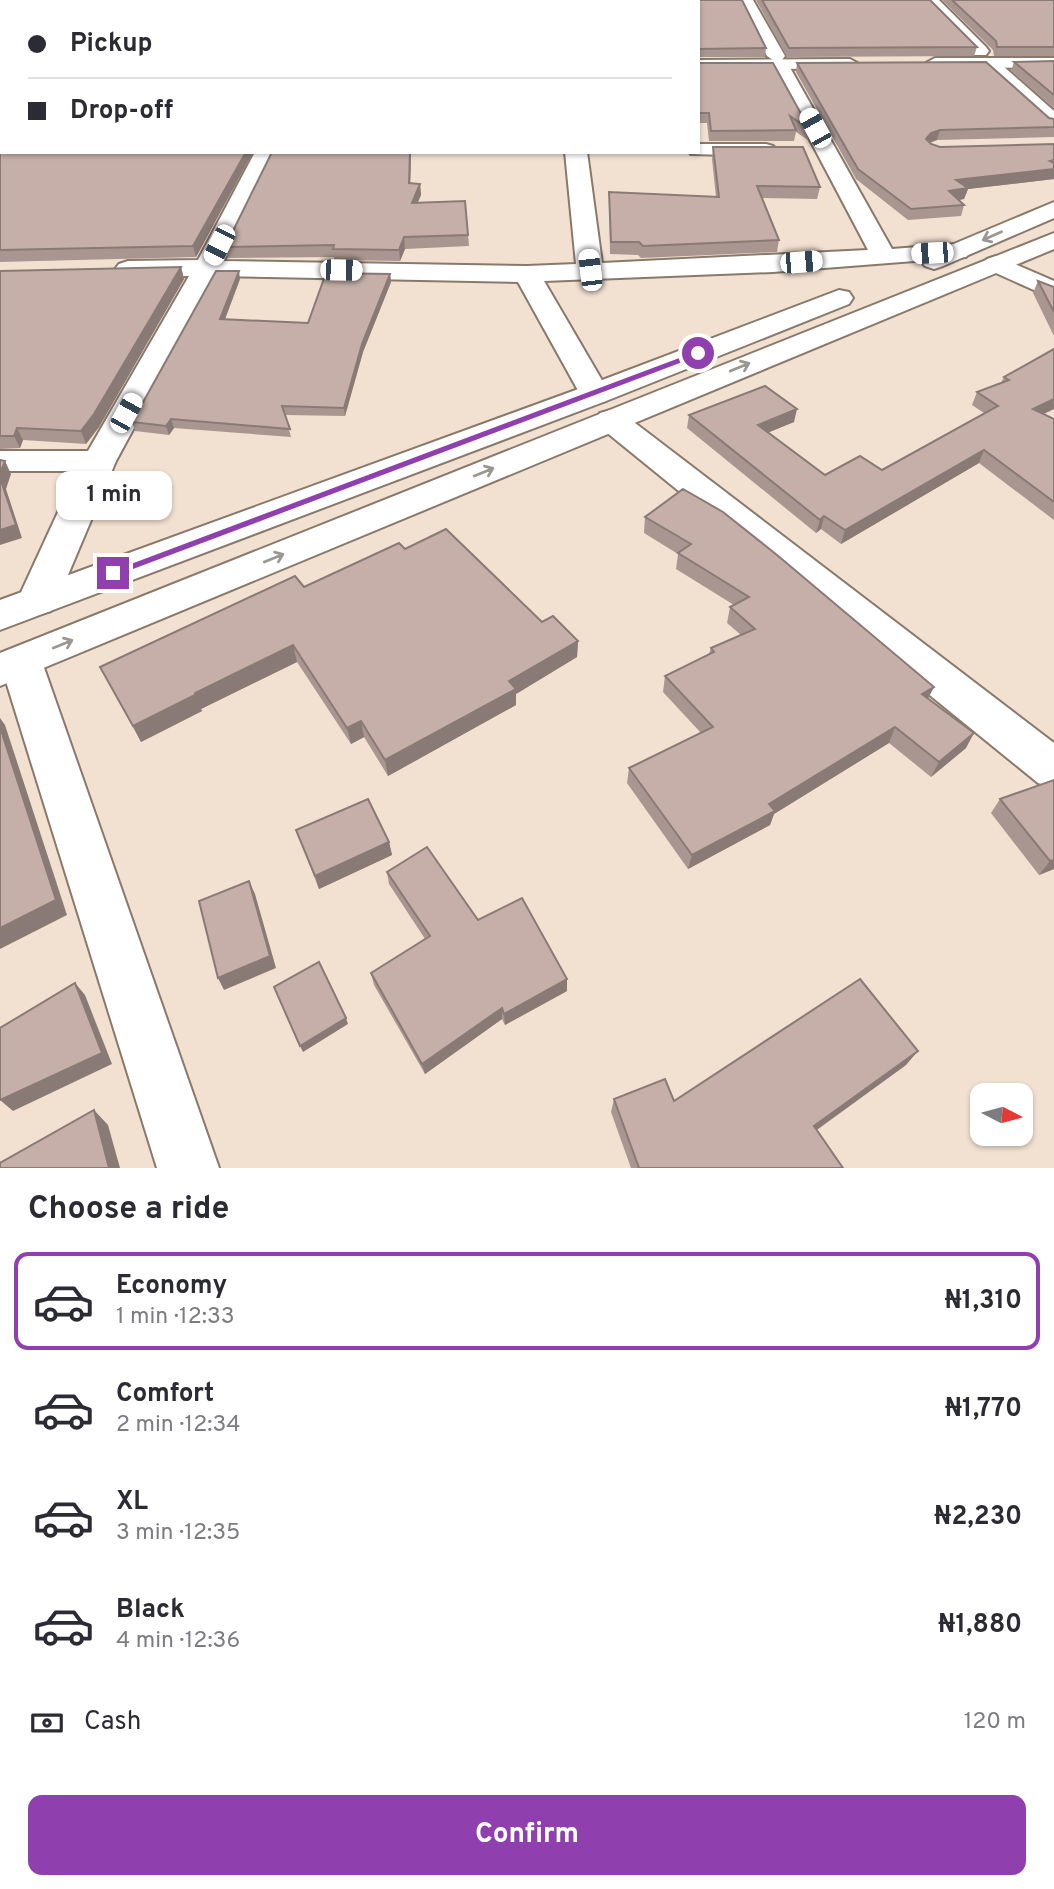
<!DOCTYPE html>
<html lang="en">
<head>
<meta charset="utf-8">
<style>
  body { margin:0; font-family:Overpass,sans-serif; background:#f2f2f3; color:#2b2b33; height:100vh; display:flex; flex-direction:column; font-size:26px; white-space:nowrap }
  * { box-sizing:border-box; margin:0 }
  p { font-size:23px; color:#7c7c81 }
  .icon { flex:none; width:38px; height:38px; fill:none; stroke:currentColor; stroke-width:2; stroke-linecap:round; stroke-linejoin:round }
  .map { position:relative; height:1168px; overflow:hidden }
  .drawer { display:flex; flex-direction:column; background:#fff; flex:1 }
  .drawer>* { flex:none }
  .banner { position:absolute; left:0px; top:0px; width:700px; height:154px; box-shadow:0 2px 5px #0004; display:grid; align-content:center; height:154px; padding:0 28px; background:#fff }
  .needle { width:46px; rotate:96deg }
  .controls { position:absolute; left:970px; top:1083px; display:grid; gap:14px }
  .controls a { display:grid; place-items:center; width:63px; height:63px; border-radius:14px; background:#fff; box-shadow:0 2px 5px #0004; font-size:35px }
  .end { position:absolute; width:32px; height:32px; margin:-16px; border:9px solid #8f3fae; background:#fff; box-shadow:0 0 0 4px #fff }
  .from { border-radius:50% }
  .bubble { position:absolute; height:49px; border-radius:14px; background:#fff; box-shadow:0 2px 5px #0004; font-size:23px; font-weight:700; line-height:49px; text-align:center }
  .car { position:absolute; width:21px; height:42px; margin:-21px -10px; border-radius:9px; box-shadow:0 0 5px 2px #0007; background:linear-gradient(#fff 24%,#345 0 40%,#fff 0 76%,#345 0 86%,#fff 0) }
  .banner b { display:flex; align-items:center; gap:24px; height:66px; font-size:26px }
  .banner b+b { border-top:2px solid #e1e1e2 }
  .banner i { width:18px; height:18px; background:#2b2b33 }
  ul { padding:0; list-style:none }
  li { display:flex; align-items:center; gap:21px; height:98px; margin:0 14px 10px; padding:0 14px; border:4px solid transparent; border-radius:14px }
  li div { flex:1 }
  li b { display:block; font-size:26px }
  li em { font-style:normal; font-weight:700 }
  li.active { border-color:#8f3fae }
  li>.icon { width:63px; height:63px; stroke-width:1.5 }
  h2 { padding:0 28px; font-size:32px; line-height:84px }
  .pay { display:flex; align-items:center; gap:18px; height:77px; padding:0 28px; font-size:26px }
  .pay p { margin-inline-start:auto }
  .cta { display:flex; gap:14px; margin-top:auto; padding:14px 28px }
  .cta a { flex:1; height:80px; border-radius:14px; background:#8f3fae; color:#fff; font-size:28px; font-weight:700; line-height:80px; text-align:center }
  .map>svg:first-child { display:block }
  .lines { fill:none; stroke-linecap:round; stroke-linejoin:round }
  .street-casing { stroke:#88796b; stroke-width:4 }
  .secondary-casing { stroke:#88796b; stroke-width:4 }
  .street { fill:#fff; fill-rule:evenodd }
  .secondary { fill:#fff; fill-rule:evenodd }
  .wall { fill:#a99690 }
  .shaded-wall { fill:#8a7a76 }
  .building { fill:#c5afa8; stroke:#8a7a76; stroke-width:2 }
  .oneway { stroke:#9b9894 }
  .route { fill:#8f3fae }
</style>
</head>
<body>
<div class="map">
<svg width="1054" height="1168" viewBox="0 0 1054 1168">
  <rect width="100%" height="100%" fill="#f2e1d1"/>
  <g class="lines">
    <defs>
      <g id="street">
        <path d="M737 0H753L785 56 782 60 788 64 892 249 957 244 966 247 970 252 966 257 773 272 544 281 610 394 606 401 595 403 584 401 580 394 518 282 216 276 116 461 57 601 51 611 37 615 23 611 17 601 77 471H0V451H88L189 276 128 277 119 274 115 269 119 264 128 261 198 260 255 152H276L224 261 527 266 576 264 565 152H587L602 263 868 250 770 64 773 60 767 56Z"/>
        <path d="M922 0H939L986 47 989 51 986 55H974Z"/>
        <path d="M989 58 995 59 1054 111V128L1047 126 983 67 980 63Z"/>
        <path d="M698 144H766L773 146 777 150 773 154 766 156 691 154 689 152H698Z"/>
        <path d="M996 256 1054 281V299L987 269 983 264 987 259Z"/>
        <path d="M611 410 622 413 1054 743V788L1038 783 600 427 595 420 600 413Z"/>
        <path d="M21 646 36 651 42 662 219 1168H157L0 662 6 651Z"/>
      </g>
      <g id="secondary">
        <path d="M935 58H1054V68L929 67 926 63Z"/>
        <path d="M850 59 859 64 856 68 698 70V60Z"/>
        <path d="M1054 202V218L943 266 934 269 925 266 921 261 925 256Z"/>
        <path d="M1054 233V249L0 686V653Z"/>
        <path d="M839 290 849 292 853 298 849 304 606 401 0 630V600L584 387Z"/>
      </g>
    </defs>
    <use href="#street" class="street-casing"/>
    <use href="#secondary" class="secondary-casing"/>
    <use href="#street" class="street"/>
    <use href="#secondary" class="secondary"/>
  </g>
  <g class="wall">
    <path d="M756 0H930L977 47 974 56 787 57Z"/>
    <path d="M942 0H1054V56H994L993 50Z"/>
    <path d="M698 2 766 48 765 57H698Z"/>
    <path d="M1054 61V108L1011 71 1014 62Z"/>
    <path d="M698 63H773L810 130 808 140 796 132 794 141H709L707 123H698Z"/>
    <path d="M797 63 1054 119V137L937 140 930 143 931 144 940 147 1054 144V179L968 189 964 199 959 200 964 205 961 216 908 220 856 179 796 72Z"/>
    <path d="M0 145 253 152 196 257 0 262Z"/>
    <path d="M713 147 820 187 817 199 762 198 779 240 777 252 641 258 638 255 610 254 609 192 716 197 712 159Z"/>
    <path d="M272 152H411L410 183 420 184 421 195 417 203 468 235 469 246 405 249 400 261 334 260V257L228 258 225 247Z"/>
    <path d="M181 267 184 279 99 427 86 444 23 440 20 448 0 449V271Z"/>
    <path d="M390 274 391 282 363 352 345 416 285 415 291 437 174 428 169 435 135 431 132 422 240 279 225 319 308 323Z"/>
    <path d="M1038 281 1054 287V336L1033 293Z"/>
    <path d="M1054 349V409L1044 414 1054 419V520L979 463 841 544 821 529 816 533 687 428 689 415 794 422 768 432 825 475 882 470 984 413 972 405 977 392 1001 383 1004 377Z"/>
    <path d="M645 517 934 687 928 698 966 748 931 777 889 743 774 814 770 825 688 869 627 783 629 768 701 733 663 692 665 676 709 654 711 648 741 635 727 623 730 607 734 605 676 569 678 554 644 533Z"/>
    <path d="M304 587 542 622 578 641 577 657 516 694V705L388 776 364 737 351 744 297 662 201 709 202 711 141 742 100 667Z"/>
    <path d="M1054 780V869L1039 875 991 813 1000 799Z"/>
    <path d="M296 830 389 842 392 855 319 889Z"/>
    <path d="M387 872 478 920 567 979V991L505 1025 502 1019 425 1074 374 985 371 973 425 939 389 884Z"/>
    <path d="M906 1065 817 1130 843 1168H631L611 1112 614 1099 674 1101Z"/>
  </g>
  <g class="shaded-wall">
    <path d="M940 130 937 140 928 143 926 139 931 133Z"/>
    <path d="M246 152H253L196 257 193 246Z"/>
    <path d="M410 152H411L410 194 409 183Z"/>
    <path d="M1054 160V179L968 189 964 199 946 202 949 191 956 180Z"/>
    <path d="M420 184 421 195 413 214 412 203Z"/>
    <path d="M404 237 405 249 400 261 399 250Z"/>
    <path d="M181 267 184 279 99 427 86 444 81 431Z"/>
    <path d="M239 271 240 279 222 327 220 319Z"/>
    <path d="M390 274 391 282 363 352 345 416 344 408 362 344Z"/>
    <path d="M1054 399V409L1027 421 1033 409Z"/>
    <path d="M797 409 794 422 755 438 758 425Z"/>
    <path d="M171 419 174 428 169 435 166 426Z"/>
    <path d="M17 428 23 440 20 448 14 436Z"/>
    <path d="M984 450 979 463 841 544 845 530Z"/>
    <path d="M5 461 11 474 6 489 22 538 0 545V474Z"/>
    <path d="M824 516 821 529 816 533 820 520Z"/>
    <path d="M578 641 577 657 516 694V705L388 776 385 760 509 681Z"/>
    <path d="M293 645 297 662 201 709 202 711 141 742 133 726 195 693Z"/>
    <path d="M934 687 926 702 922 694Z"/>
    <path d="M0 718 5 725 67 915 0 949Z"/>
    <path d="M361 721 364 737 351 744 347 728Z"/>
    <path d="M895 727 889 743 774 814 770 825 688 869 692 855 769 804Z"/>
    <path d="M974 733 966 748 931 777 939 762Z"/>
    <path d="M389 842 392 855 319 889 315 876Z"/>
    <path d="M1054 860V869L1039 875 1050 861Z"/>
    <path d="M249 881 255 894 276 968 224 990 218 978Z"/>
    <path d="M567 979V991L505 1025 504 1014Z"/>
    <path d="M75 983 85 995 112 1064 13 1111 0 1100Z"/>
    <path d="M502 1008V1019L425 1074 422 1064Z"/>
    <path d="M346 1018 348 1024 303 1052 300 1046Z"/>
    <path d="M918 1051 906 1065 805 1138 814 1126Z"/>
    <path d="M94 1110 108 1125 120 1168H109Z"/>
  </g>
  <g class="building">
    <path d="M16 0H742L766 48 698 49V2H13Z"/>
    <path d="M762 0H930L977 47 789 48Z"/>
    <path d="M952 0H1054V47H997L996 41Z"/>
    <path d="M2 9V139L0 138V103L1 102 0 53 1 46H0V10Z"/>
    <path d="M1054 61V95L1014 62Z"/>
    <path d="M986 62 1049 118 1054 119V127L940 130 931 133 926 139 931 144 940 147 1054 144V160L1050 161 1054 163V169L956 180 968 188 949 191 964 205 911 209 858 169 797 63Z"/>
    <path d="M698 63H773L810 130 790 116 796 130 711 131 709 113H698Z"/>
    <path d="M0 145H2V152H246L193 246 0 250Z"/>
    <path d="M713 147H803L820 187 757 186 779 240 643 246 639 242H611L609 192 719 197Z"/>
    <path d="M272 152H410L409 183 420 184 412 203 465 201 468 235 404 237 399 250 333 249 334 245 225 247Z"/>
    <path d="M181 267 94 414 81 431 17 428 14 436H0V271Z"/>
    <path d="M216 271H239L220 319 308 323 326 273 390 274 362 344 344 408 282 406 290 429 171 419 166 426 132 422Z"/>
    <path d="M1038 281 1054 287V312Z"/>
    <path d="M1054 349V399L1033 409 1054 419V502L984 450 845 530 824 516 820 520 689 415 765 386 797 409 758 425 825 475 860 456 882 470 998 406 977 392 1009 380 1004 377Z"/>
    <path d="M0 460 5 461 0 474Z"/>
    <path d="M0 478 16 525 0 530Z"/>
    <path d="M683 489 723 512 777 555 934 687 922 694 974 733 939 762 895 727 769 804 775 811 692 855 629 768 713 727 665 676 714 652 711 648 755 629 730 607 749 597 678 553 691 544 645 517Z"/>
    <path d="M446 529 542 622 553 616 578 641 509 681 516 689 385 760 361 721 347 728 293 645 195 693V695L133 726 100 667 295 576 304 587 399 543 405 549Z"/>
    <path d="M0 727 56 900 0 928Z"/>
    <path d="M1054 780V860L1050 861 1000 799Z"/>
    <path d="M368 799 389 842 315 876 296 830Z"/>
    <path d="M427 847 478 920 522 898 567 979 504 1014 502 1008 422 1064 371 973 430 936 387 872Z"/>
    <path d="M249 881 270 956 218 978 199 901Z"/>
    <path d="M319 962 346 1018 300 1046 274 987Z"/>
    <path d="M860 979 918 1051 814 1126 843 1168H639L614 1099 665 1079 674 1101Z"/>
    <path d="M75 983 102 1053 0 1100V1028Z"/>
    <path d="M94 1110 109 1168H0V1163Z"/>
  </g>
  <defs><path id="oneway-shaft" d="M-6 0H5M1.5-3L5.5 0L1.5 3" fill="none" stroke-width="1.6" stroke-linecap="round" stroke-linejoin="round" transform="scale(1.75)"/></defs>
  <g class="oneway">
    <use href="#oneway-shaft" transform="translate(992 236) rotate(156)"/>
    <use href="#oneway-shaft" transform="translate(740 367) rotate(-22)"/>
    <use href="#oneway-shaft" transform="translate(484 472) rotate(-22)"/>
    <use href="#oneway-shaft" transform="translate(274 558) rotate(-22)"/>
    <use href="#oneway-shaft" transform="translate(63 644) rotate(-22)"/>
  </g>
  <path class="route" d="M698 351 701 355 117 575 113 577 107 573Z"/>
</svg>
<div class="controls">
<a><svg class="needle" viewBox="-14 -14 28 28"><path d="M0-13l5 13h-10z" fill="#e53935"/><path d="M0 13l5-13h-10z" fill="#7c7c81"/></svg></a>
</div>
<i class="end from" style="left:698px;top:353px"></i>
<i class="end" style="left:113px;top:573px"></i>
<div class="bubble" style="left:56px;top:471px;width:116px">1 min</div>
<i class="car" style="left:815px;top:128px;rotate:331deg"></i>
<i class="car" style="left:219px;top:245px;rotate:207deg"></i>
<i class="car" style="left:932px;top:253px;rotate:267deg"></i>
<i class="car" style="left:801px;top:262px;rotate:85deg"></i>
<i class="car" style="left:341px;top:270px;rotate:91deg"></i>
<i class="car" style="left:590px;top:270px;rotate:353deg"></i>
<i class="car" style="left:126px;top:413px;rotate:29deg"></i>
<div class="banner">
<b><i class="from"></i>Pickup</b>
<b><i></i>Drop-off</b>
</div>
</div>
<section class="drawer">
<h2>Choose a ride</h2>
<ul>
<li class="active"><svg class="icon" aria-label="car" viewBox="0 0 24 24"><path d="M5 17H2v-5l4-1 3-4h7l3 4 3 1v5h-3M9 17h6M6 11h13"/><circle cx="7" cy="17" r="2"/><circle cx="17" cy="17" r="2"/></svg><div><b>Economy</b><p>1 min · 12:33</p></div><em>₦1,310</em></li>
<li><svg class="icon" aria-label="car" viewBox="0 0 24 24"><path d="M5 17H2v-5l4-1 3-4h7l3 4 3 1v5h-3M9 17h6M6 11h13"/><circle cx="7" cy="17" r="2"/><circle cx="17" cy="17" r="2"/></svg><div><b>Comfort</b><p>2 min · 12:34</p></div><em>₦1,770</em></li>
<li><svg class="icon" aria-label="car" viewBox="0 0 24 24"><path d="M5 17H2v-5l4-1 3-4h7l3 4 3 1v5h-3M9 17h6M6 11h13"/><circle cx="7" cy="17" r="2"/><circle cx="17" cy="17" r="2"/></svg><div><b>XL</b><p>3 min · 12:35</p></div><em>₦2,230</em></li>
<li><svg class="icon" aria-label="car" viewBox="0 0 24 24"><path d="M5 17H2v-5l4-1 3-4h7l3 4 3 1v5h-3M9 17h6M6 11h13"/><circle cx="7" cy="17" r="2"/><circle cx="17" cy="17" r="2"/></svg><div><b>Black</b><p>4 min · 12:36</p></div><em>₦1,880</em></li>
</ul>
<div class="pay"><svg class="icon" aria-label="cash" viewBox="0 0 24 24"><path d="M3 7h18v10H3z"/><circle cx="12" cy="12" r="2"/></svg>Cash<p>120 m</p></div>
<div class="cta"><a>Confirm</a></div>
</section>
</body>
</html>
